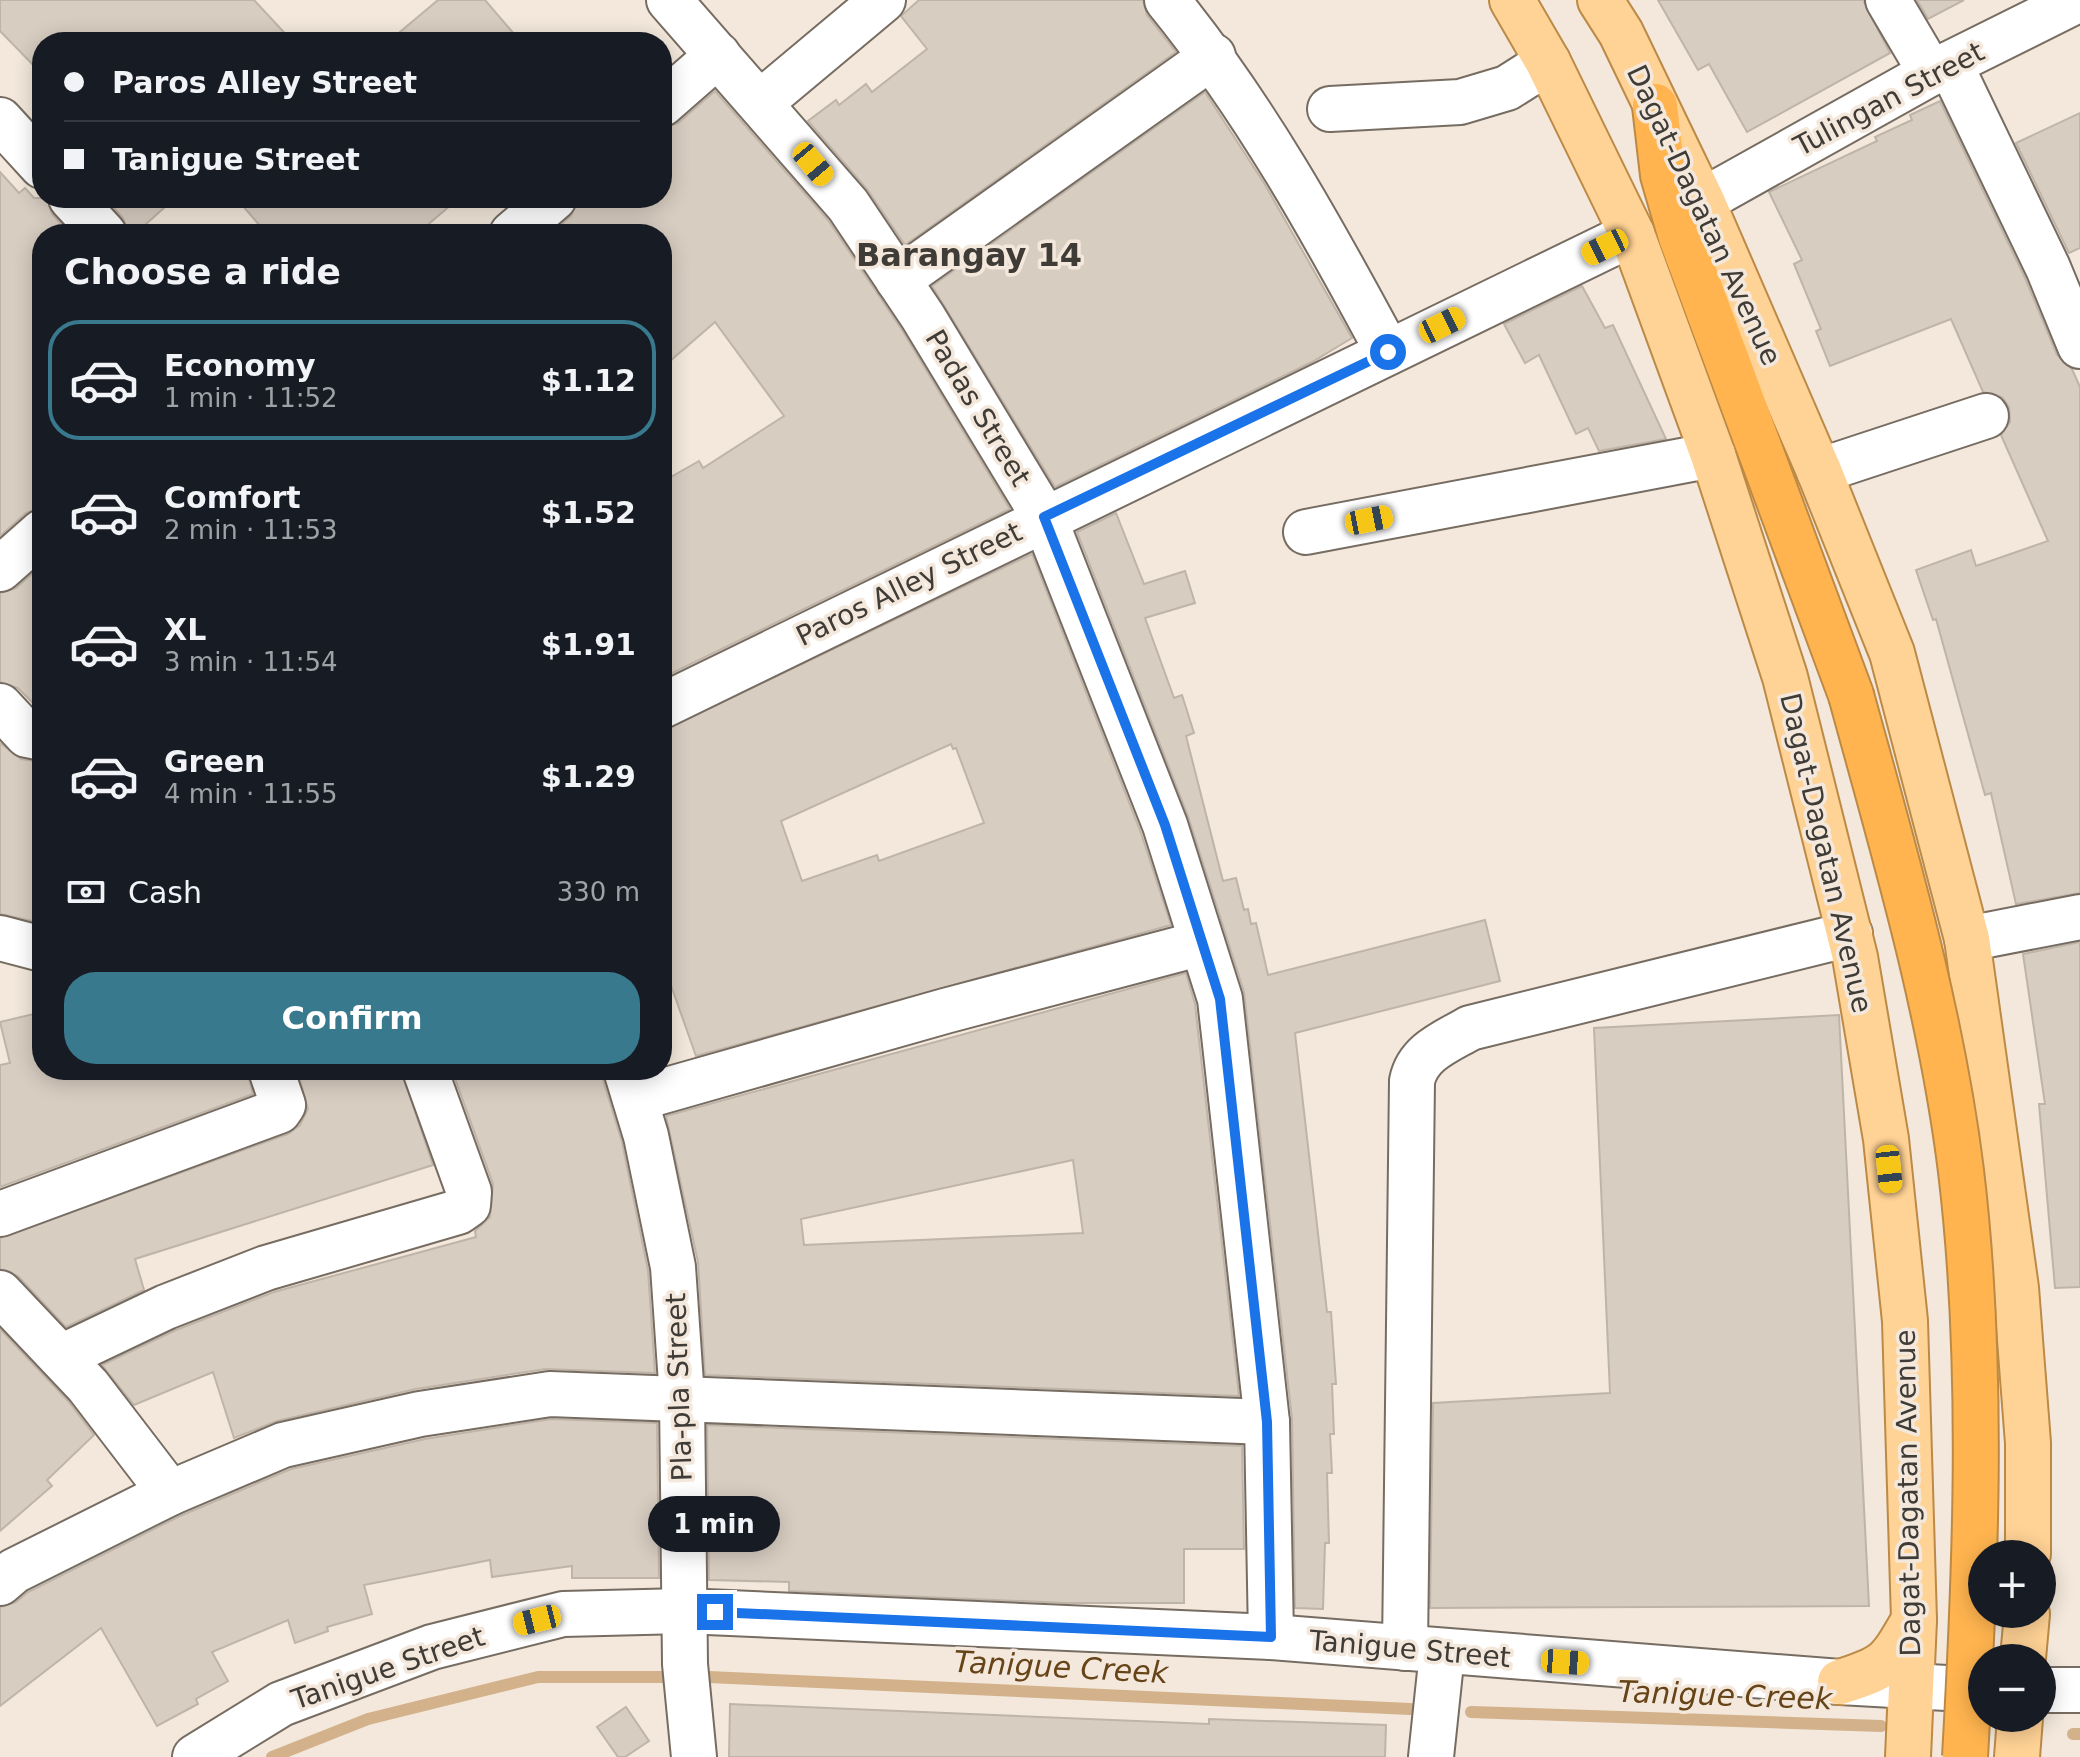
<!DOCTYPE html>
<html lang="en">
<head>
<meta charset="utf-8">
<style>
  body { margin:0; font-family:"DejaVu Sans",sans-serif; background:#20242c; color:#f1f3f6; height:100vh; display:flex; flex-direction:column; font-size:30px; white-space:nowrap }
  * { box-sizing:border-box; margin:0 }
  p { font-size:26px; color:#9ea1a6 }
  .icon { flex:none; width:44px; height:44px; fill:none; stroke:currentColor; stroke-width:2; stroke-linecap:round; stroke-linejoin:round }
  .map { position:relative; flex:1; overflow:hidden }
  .drawer { position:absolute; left:32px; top:224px; width:640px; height:856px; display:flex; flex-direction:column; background:#171b24; border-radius:32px; box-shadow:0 4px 20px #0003 }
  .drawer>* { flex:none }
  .guide { position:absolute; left:32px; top:32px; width:640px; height:176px; border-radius:32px; box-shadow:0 4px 20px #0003; display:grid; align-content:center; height:176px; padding:0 32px; background:#171b24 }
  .tools { position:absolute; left:1968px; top:1540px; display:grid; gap:16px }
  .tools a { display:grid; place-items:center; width:88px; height:88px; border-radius:50%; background:#171b24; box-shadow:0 4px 20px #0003; font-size:40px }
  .end { position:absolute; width:36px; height:36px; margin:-18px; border:10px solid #1a73e8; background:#fff; box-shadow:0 0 0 4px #fff }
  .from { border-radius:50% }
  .bubble { position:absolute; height:56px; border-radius:28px; background:#171b24; box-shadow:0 4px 20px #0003; font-size:26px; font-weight:700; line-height:56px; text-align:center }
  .car { position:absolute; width:24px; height:48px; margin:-24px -12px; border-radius:10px; box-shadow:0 0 6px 2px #0007; background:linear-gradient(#f5c518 24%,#345 0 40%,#f5c518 0 76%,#345 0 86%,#f5c518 0) }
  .guide b { display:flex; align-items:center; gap:28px; height:76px; font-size:30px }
  .guide b+b { border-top:2px solid #363941 }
  .guide i { width:20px; height:20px; background:#f1f3f6 }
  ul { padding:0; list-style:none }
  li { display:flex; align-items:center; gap:24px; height:120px; margin:0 16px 12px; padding:0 16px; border:4px solid transparent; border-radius:32px }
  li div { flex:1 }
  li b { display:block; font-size:30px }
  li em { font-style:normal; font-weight:700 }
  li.on { border-color:#39798d }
  li>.icon { width:72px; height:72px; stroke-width:1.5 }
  h2 { padding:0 32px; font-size:36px; line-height:96px }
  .pay { display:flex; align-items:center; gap:20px; height:88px; padding:0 32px; font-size:30px }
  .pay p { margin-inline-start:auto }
  .primary-button { display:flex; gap:16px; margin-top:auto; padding:16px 32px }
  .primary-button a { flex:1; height:92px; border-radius:32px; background:#39798d; color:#fff; font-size:32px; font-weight:700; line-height:92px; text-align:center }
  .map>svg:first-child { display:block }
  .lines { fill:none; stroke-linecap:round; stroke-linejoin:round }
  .stream { stroke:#d2b18b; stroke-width:12 }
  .building { fill:#d8cdc1; stroke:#bfb4a8; stroke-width:2; fill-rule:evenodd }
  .minor-casing { stroke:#766c61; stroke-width:48 }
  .major-casing { stroke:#bc8a46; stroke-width:48 }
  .highway-casing { stroke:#bc8a46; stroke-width:48 }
  .minor { stroke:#fff; stroke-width:44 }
  .major { stroke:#ffd295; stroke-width:44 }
  .highway { stroke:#ffb44f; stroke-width:44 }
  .highway-bridge-casing { stroke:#bc8a46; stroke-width:48; stroke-linecap:butt }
  .highway-bridge { stroke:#ffb44f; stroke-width:44 }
  .route { stroke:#1a73e8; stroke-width:10 }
  .labels { text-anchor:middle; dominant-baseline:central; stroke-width:7; stroke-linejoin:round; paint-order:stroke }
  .street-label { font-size:28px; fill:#3f3b36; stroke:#f3e8db }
  .water-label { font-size:30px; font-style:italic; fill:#664417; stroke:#f3e8db }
  .quarter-label { font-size:32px; font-weight:bold; fill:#3f3b36; stroke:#f3e8db }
</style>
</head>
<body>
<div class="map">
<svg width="2080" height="1757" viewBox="0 0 2080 1757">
  <rect width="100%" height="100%" fill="#f3e8db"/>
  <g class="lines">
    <g class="stream">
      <path d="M709 1677 1410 1709"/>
      <path d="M1471 1712 1881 1726"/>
      <path d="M2073 1734H2080"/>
      <path d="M272 1757 368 1719 538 1677H671"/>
    </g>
  </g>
  <g class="building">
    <path d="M0 0H254L293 42H42V74L0 31Z"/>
    <path d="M438 0H485L521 42H388Z"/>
    <path d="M919 0H1143L1147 15 1176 52 905 245 867 189 808 121 836 100 839 105 866 84 872 92 927 49 901 16Z"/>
    <path d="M1658 0H1863L1890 53 1747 132 1709 64 1698 70Z"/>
    <path d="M1917 0H1964L1928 19Z"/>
    <path d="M715 91 828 220 902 330 1010 509 662 678V482L699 461 703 468 784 416 715 322 662 368V234H550L571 216 578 198H662V128L678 123Z"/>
    <path d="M1205 92 1264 183 1352 338 1312 362 1055 487 932 286Z"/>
    <path d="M1940 101 2025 278 2057 355 2072 369 2080 387V893L2016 904 1991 793 1985 795 1936 619 1933 620 1916 570 1971 550 1976 566 2048 541 2001 435 2010 422 2009 407 2002 397 1983 392 1951 319 1830 366 1816 331 1821 329 1794 264 1802 260 1769 192 1877 141 1875 137 1912 120 1910 115Z"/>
    <path d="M2080 113V248L2069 253 2016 143Z"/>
    <path d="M0 172 19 193 25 188 34 198H47L52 214 70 234H42V508L26 513 0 536Z"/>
    <path d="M105 198H175L135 234H128L123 218Z"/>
    <path d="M236 198H459L417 234H267Z"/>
    <path d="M1582 286 1605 328 1613 325 1666 439 1599 451 1588 428 1576 434 1539 355 1525 363 1504 324Z"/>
    <path d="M1116 513 1144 584 1185 571 1195 603 1145 618 1174 698 1182 695 1194 733 1186 736 1223 881 1236 878 1244 910 1248 909 1251 924 1256 923 1268 975 1485 920 1500 981 1295 1033 1327 1312H1331L1336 1384H1332L1334 1434H1330L1332 1473H1327L1329 1543H1325L1323 1609 1295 1608 1292 1419 1244 992 1188 816 1077 532Z"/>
    <path d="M1032 554 1141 833 1171 925 696 1056 662 960V731ZM951 744 953 749 956 748 984 823 879 861 877 855 802 881 781 821Z"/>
    <path d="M42 565V712L18 688 0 682V593L16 588Z"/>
    <path d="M0 743 21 759 42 762V923L0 914Z"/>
    <path d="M2080 942V1287L2055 1288 2039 1104H2045L2023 954Z"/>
    <path d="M1186 973 1195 1004 1239 1396 705 1375 698 1262 666 1116ZM1073 1160 1083 1233 804 1245 801 1219Z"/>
    <path d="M42 1012V1070H247L253 1094 0 1187V1065L10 1063 0 1022Z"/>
    <path d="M1839 1015 1869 1606 1430 1608 1433 1403 1610 1393 1594 1028Z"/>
    <path d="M297 1070H401L433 1165 135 1259 144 1290 66 1327 18 1276 0 1269V1238L288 1134 300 1125 308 1109Z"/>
    <path d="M452 1070H600L622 1142 648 1270 655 1373 546 1369 416 1389 277 1421 234 1438 213 1372 134 1405 102 1365 176 1330 274 1292 476 1237 475 1231 490 1217 493 1184Z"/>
    <path d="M0 1329 69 1402 94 1435 47 1480 52 1486 0 1531Z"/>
    <path d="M551 1419 657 1423 659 1578H572V1566L492 1577 490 1560 364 1585 372 1614 327 1627 328 1631 295 1643 288 1620 212 1652 228 1681 196 1699 198 1704 157 1726 101 1628 0 1706V1607L16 1602 28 1592 180 1516 291 1469 425 1439Z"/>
    <path d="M707 1425 1242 1446 1244 1549H1184V1603H1066L789 1591V1582L709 1580Z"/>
    <path d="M730 1704 1209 1724V1719L1386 1725 1385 1757H729Z"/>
    <path d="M626 1707 649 1741 625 1757H618L597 1727Z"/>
  </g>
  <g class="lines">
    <defs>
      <g id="minor">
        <path d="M669 0 848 205 923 317 1044 517 1165 825 1220 999 1267 1422 1271 1637"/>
        <path d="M1167 0C1255 108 1322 229 1388 352"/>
        <path d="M1888 0 1931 73"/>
        <path d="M1950 64 2048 268 2080 346"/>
        <path d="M761 102 883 0"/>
        <path d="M662 104 718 55"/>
        <path d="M1330 109 1460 102 1507 88 1548 62"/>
        <path d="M0 120 42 166"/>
        <path d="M71 198 104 234"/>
        <path d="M1702 201 1931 73 2078 0"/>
        <path d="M512 234 554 198"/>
        <path d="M898 280 1213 56"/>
        <path d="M1819 471 1986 416"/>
        <path d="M1306 532 1713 455"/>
        <path d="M0 569 42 532"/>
        <path d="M0 706 27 735 42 738"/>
        <path d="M662 706 1632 234"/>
        <path d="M0 938 42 949"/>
        <path d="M1967 939 2080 917"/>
        <path d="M626 1070 646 1136 673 1267 682 1398 685 1664 694 1757"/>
        <path d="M635 1099 945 1011 1202 943"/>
        <path d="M0 1214 279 1111 283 1105 271 1070"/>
        <path d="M0 1293 88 1386 170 1493"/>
        <path d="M61 1357 166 1307 266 1268 458 1212 468 1205 469 1192 425 1070"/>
        <path d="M0 1583 14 1571 170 1493 283 1445 420 1414 550 1394 1267 1422"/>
        <path d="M1405 1648 1412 1081C1418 1052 1446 1042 1470 1028L1850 934"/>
        <path d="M2042 1690H2080"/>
        <path d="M195 1757 281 1704 432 1647 563 1614 684 1611 1271 1637 1840 1682 1982 1690"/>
        <path d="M1431 1757 1442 1653"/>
      </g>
      <g id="major">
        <path d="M1512 0 1548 62 1632 234 1713 455 1785 677 1855 957 1886 1139 1905 1321 1914 1620 1908 1757"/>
        <path d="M1600 0 1621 33 1702 201 1819 471 1892 653 1967 939 2016 1288 2028 1443V1554"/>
        <path d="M2023 1658 2027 1614"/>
        <path d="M1840 1682C1888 1667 1889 1663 1914 1620"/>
        <path d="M2017 1757 2020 1718"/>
      </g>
      <path id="highway" d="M1655 106 1663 175 1681 237 1851 695"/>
    </defs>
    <use href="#minor" class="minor-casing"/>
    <use href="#major" class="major-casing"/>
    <use href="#highway" class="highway-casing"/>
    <use href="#minor" class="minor"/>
    <use href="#major" class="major"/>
    <use href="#highway" class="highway"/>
    <defs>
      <path id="highway-bridge" d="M1851 695C1894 852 1941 1009 1961 1171 1984 1362 1976 1566 1965 1757"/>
    </defs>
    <use href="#highway-bridge" class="highway-bridge-casing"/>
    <use href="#highway-bridge" class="highway-bridge"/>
  </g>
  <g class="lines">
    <path class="route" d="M715 1612 1271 1637 1267 1422 1220 999 1165 825 1044 517 1388 352"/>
  </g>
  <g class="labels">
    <g class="street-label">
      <text transform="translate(1889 99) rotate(-28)">Tulingan Street</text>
      <text transform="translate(1704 215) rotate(65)">Dagat-Dagatan Avenue</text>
      <text transform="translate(978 408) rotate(59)">Padas Street</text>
      <text transform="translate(909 584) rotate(-26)">Paros Alley Street</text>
      <text transform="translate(1826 853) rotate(77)">Dagat-Dagatan Avenue</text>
      <text transform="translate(679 1387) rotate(-92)">Pla-pla Street</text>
      <text transform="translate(1908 1493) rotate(-91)">Dagat-Dagatan Avenue</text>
      <text transform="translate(1410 1649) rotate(5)">Tanigue Street</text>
      <text transform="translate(388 1668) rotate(-19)">Tanigue Street</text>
    </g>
    <g class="water-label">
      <text transform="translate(1061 1667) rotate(3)">Tanigue Creek</text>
      <text transform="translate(1725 1695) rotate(2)">Tanigue Creek</text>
    </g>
    <g class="quarter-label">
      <text x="969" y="255">Barangay 14</text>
    </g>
  </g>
</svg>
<div class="tools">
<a>+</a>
<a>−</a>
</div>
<i class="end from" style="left:1388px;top:352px"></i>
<i class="end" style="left:715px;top:1612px"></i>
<div class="bubble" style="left:648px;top:1496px;width:132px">1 min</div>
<i class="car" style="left:813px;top:164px;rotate:140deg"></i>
<i class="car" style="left:1605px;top:247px;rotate:244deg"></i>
<i class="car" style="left:1442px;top:325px;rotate:64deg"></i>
<i class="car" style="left:1369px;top:520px;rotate:79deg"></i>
<i class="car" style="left:1889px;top:1169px;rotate:174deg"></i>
<i class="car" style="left:537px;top:1620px;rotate:256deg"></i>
<i class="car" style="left:1565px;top:1662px;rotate:94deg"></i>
<div class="guide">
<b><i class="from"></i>Paros Alley Street</b>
<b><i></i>Tanigue Street</b>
</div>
<section class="drawer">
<h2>Choose a ride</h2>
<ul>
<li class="on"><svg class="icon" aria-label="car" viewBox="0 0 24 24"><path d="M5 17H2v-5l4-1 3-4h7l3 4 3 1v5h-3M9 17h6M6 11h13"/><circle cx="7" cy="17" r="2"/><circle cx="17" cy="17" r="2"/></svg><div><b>Economy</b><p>1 min · 11:52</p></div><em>$1.12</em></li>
<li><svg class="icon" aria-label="car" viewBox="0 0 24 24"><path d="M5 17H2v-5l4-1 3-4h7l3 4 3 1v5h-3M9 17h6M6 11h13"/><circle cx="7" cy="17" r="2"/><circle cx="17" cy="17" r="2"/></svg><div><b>Comfort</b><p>2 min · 11:53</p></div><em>$1.52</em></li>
<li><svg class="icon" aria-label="car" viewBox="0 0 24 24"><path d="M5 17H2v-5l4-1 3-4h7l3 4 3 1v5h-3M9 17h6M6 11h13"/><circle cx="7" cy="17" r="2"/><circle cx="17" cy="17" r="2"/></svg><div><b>XL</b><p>3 min · 11:54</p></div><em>$1.91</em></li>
<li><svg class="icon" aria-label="car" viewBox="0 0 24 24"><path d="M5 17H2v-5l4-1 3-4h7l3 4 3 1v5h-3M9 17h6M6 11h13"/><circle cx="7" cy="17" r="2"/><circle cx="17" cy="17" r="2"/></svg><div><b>Green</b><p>4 min · 11:55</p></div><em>$1.29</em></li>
</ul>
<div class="pay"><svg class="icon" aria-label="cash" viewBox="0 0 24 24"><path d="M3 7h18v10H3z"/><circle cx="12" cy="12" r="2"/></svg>Cash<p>330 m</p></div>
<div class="primary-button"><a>Confirm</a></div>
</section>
</div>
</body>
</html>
